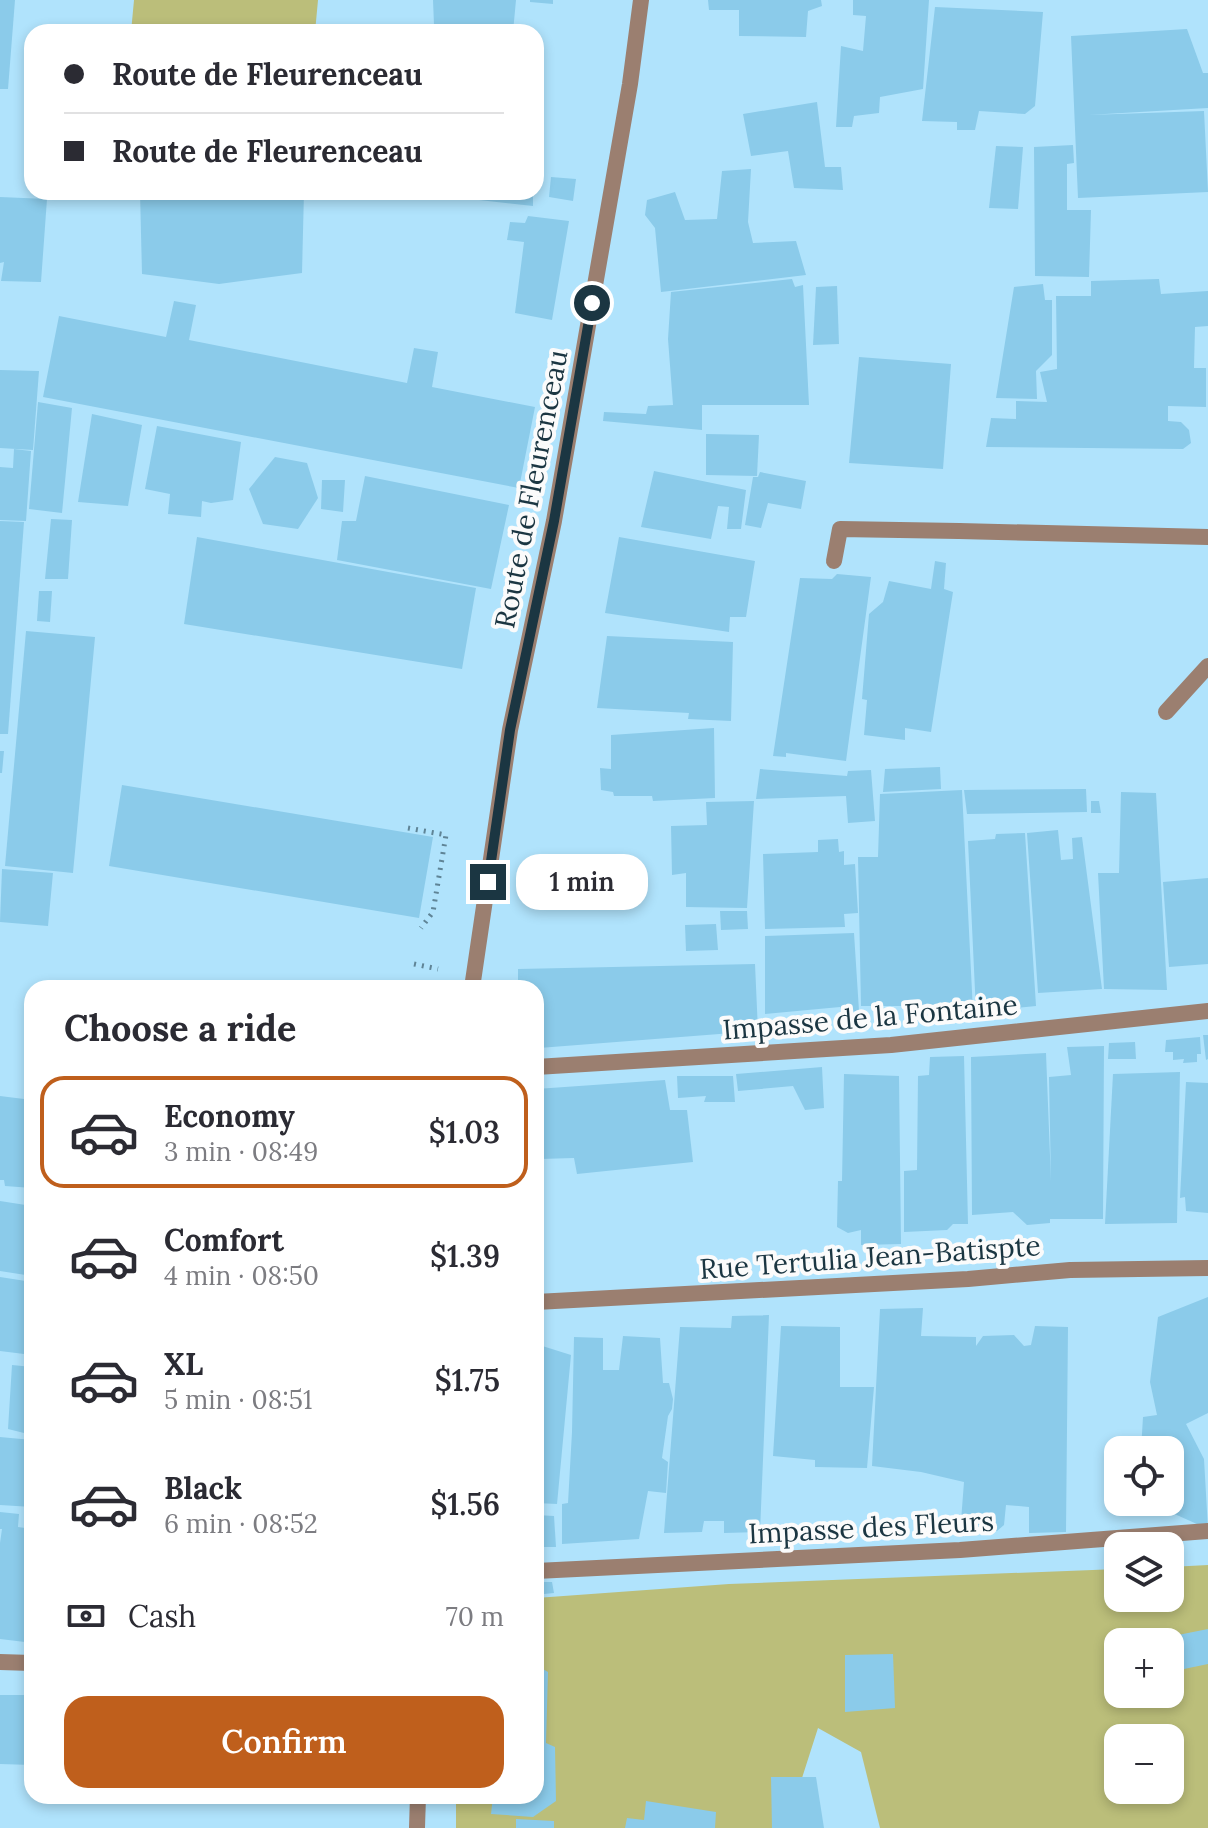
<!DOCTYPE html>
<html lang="en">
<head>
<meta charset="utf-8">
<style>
  body { margin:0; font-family:Lora,serif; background:#f2f2f3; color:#2b2b33; height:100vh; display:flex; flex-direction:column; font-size:30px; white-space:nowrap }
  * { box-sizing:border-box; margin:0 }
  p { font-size:26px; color:#7c7c81 }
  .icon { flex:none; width:44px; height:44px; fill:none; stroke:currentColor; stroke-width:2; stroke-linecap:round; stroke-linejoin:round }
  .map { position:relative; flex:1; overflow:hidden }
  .panel { position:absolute; left:24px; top:980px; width:520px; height:824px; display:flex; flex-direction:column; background:#fff; border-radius:24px; box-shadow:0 4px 12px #0003 }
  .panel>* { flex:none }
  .hud { position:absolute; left:24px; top:24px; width:520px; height:176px; border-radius:24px; box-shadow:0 4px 12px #0003; display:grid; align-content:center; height:176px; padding:0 40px; background:#fff }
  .buttons { position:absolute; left:1104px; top:1436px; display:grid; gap:16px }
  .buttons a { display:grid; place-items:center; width:80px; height:80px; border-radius:16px; background:#fff; box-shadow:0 4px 12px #0003; font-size:40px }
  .end { position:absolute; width:36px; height:36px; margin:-18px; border:10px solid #1b3642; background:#fff; box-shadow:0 0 0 4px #fff }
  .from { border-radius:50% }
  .bubble { position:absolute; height:56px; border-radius:24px; background:#fff; box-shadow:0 4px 12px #0003; font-size:26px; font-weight:600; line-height:56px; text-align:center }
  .hud b { display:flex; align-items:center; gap:28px; height:76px; font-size:30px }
  .hud b+b { border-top:2px solid #e1e1e2 }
  .hud i { width:20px; height:20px; background:#2b2b33 }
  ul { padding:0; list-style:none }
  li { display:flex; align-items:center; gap:24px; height:112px; margin:0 16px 12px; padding:0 24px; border:4px solid transparent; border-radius:24px }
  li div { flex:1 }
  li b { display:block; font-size:30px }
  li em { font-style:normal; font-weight:600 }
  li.active { border-color:#bf5f1c }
  li>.icon { width:72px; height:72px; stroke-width:1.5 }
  h2 { padding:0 40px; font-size:36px; line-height:96px }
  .pay { display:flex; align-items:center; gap:20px; height:88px; padding:0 40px; font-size:30px }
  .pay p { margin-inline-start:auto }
  .cta { display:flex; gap:16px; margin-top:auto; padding:16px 40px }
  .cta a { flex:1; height:92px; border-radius:24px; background:#bf5f1c; color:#fff; font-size:32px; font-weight:600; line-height:92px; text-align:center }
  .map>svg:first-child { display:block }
  .green { fill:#bbbe7a; fill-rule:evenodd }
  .building { fill:#8bcbea }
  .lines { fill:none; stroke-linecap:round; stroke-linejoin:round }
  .path { stroke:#5f8496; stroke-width:5; stroke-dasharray:2 6; stroke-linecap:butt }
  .service { stroke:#9b7f70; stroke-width:16 }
  .minor { stroke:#9b7f70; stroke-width:16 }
  .route { stroke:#1b3642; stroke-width:10 }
  .labels { text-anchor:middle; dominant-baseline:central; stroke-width:8; stroke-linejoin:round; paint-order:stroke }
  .street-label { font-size:28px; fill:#1b3642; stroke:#fbfbfb }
</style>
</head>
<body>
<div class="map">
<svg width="1208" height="1828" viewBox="0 0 1208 1828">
  <rect width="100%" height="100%" fill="#b0e3fc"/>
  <g class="green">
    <path d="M134 0H318L315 32H131Z"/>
    <path d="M1208 1565V1828H880L861 1752 818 1728 786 1828H456V1796H536V1598L729 1584 1118 1569V1598H1170V1567ZM1118 1642H1170V1694H1118ZM1118 1738H1170V1790H1118Z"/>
  </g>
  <g class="building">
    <path d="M0 0H15L8 89H0Z"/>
    <path d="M433 0H516L513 32H456V26L434 25Z"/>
    <path d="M530 0H553V4L530 2Z"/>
    <path d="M708 0H821L822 6 808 11 806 37 739 36V10H709Z"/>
    <path d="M853 0H929L923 89 880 97 879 113 854 116 852 127H836L841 46 863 51 866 16 853 15Z"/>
    <path d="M935 7 1043 12 1035 106 1025 114 979 111 975 130H957V122L922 121Z"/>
    <path d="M1187 29 1203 73H1208V108L1088 115 1204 111 1208 192 1078 198 1071 36Z"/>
    <path d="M817 102 825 167H841L843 190 794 188 788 151 751 156 743 114Z"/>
    <path d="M1073 145 1074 163 1067 164V210H1091L1089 277 1035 276 1034 147Z"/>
    <path d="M996 146 1023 147 1018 209 989 208Z"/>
    <path d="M751 169 748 222 753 243 796 241 806 275 661 292 655 228 645 215 647 200 675 192 685 220 717 219 722 171Z"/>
    <path d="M551 177 576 179 573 201 549 197Z"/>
    <path d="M140 192H304L302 273 219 284 142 274Z"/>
    <path d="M383 192H411L410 197Z"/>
    <path d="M480 192H533V206L479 200Z"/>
    <path d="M0 197 47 199 41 282 1 281 4 262 0 263Z"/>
    <path d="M528 216 569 221 552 320 515 313 524 242 507 240 510 222 525 223Z"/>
    <path d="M792 279 795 287 803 285 809 405H702V430L603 421 604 412 646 414 648 406 673 405 668 339 671 292Z"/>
    <path d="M1159 279 1161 294 1208 291V326L1195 327 1194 368H1206V407L1168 406V421L1181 422 1189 430 1191 443 1183 449 986 447 991 418 1016 419V401L1047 402 1040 372 1057 369 1056 296H1091V281Z"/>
    <path d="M1043 284 1045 300H1052V355L1036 371 1037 399 996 398 1014 287Z"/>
    <path d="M837 286 839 344 813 345 816 287Z"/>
    <path d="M174 301 196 305 189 340 407 383 414 348 438 352 432 387 535 407 519 488 43 397 59 316 166 337Z"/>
    <path d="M859 357 951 364 943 469 849 463Z"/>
    <path d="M0 370 39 371 33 450 0 448Z"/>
    <path d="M38 402 72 408 62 513 29 509Z"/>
    <path d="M92 414 142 425 128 506 78 502Z"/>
    <path d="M157 426 241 442 233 500 211 503 202 501 201 517 168 514 170 494 145 489Z"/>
    <path d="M706 434 759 435 757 476 706 475Z"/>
    <path d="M14 449 31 451 26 521 0 520V467L13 468Z"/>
    <path d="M275 457 307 463 318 498 298 529 263 524 249 489Z"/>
    <path d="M654 471 746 490 741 529H727L729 507 718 506 711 539 641 527Z"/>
    <path d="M760 472 806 481 801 509 768 503 761 528 745 525 753 477H758Z"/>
    <path d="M365 476 509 505 491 589 337 560 342 521H356Z"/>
    <path d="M322 480H345L343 512 321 509Z"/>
    <path d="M51 519 72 520 68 579H45Z"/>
    <path d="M0 521 24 522 8 734H0Z"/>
    <path d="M197 537 476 588 462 669 184 624Z"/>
    <path d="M619 537 755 561 746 617H730L729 632 605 613Z"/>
    <path d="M935 561 946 563 944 589 953 592 931 732 905 728V740L864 735 867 700 862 699 869 614 883 602 889 581 931 589Z"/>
    <path d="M837 574 871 577 846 761 786 753V757L773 756 800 578 832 579Z"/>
    <path d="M39 591H52L50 622 37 621Z"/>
    <path d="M26 631 95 637 73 873 5 866Z"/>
    <path d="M607 636 733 642 731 721 688 719 689 713 597 708Z"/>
    <path d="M714 728 715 798 653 801 652 796H614L613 792 601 790 600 768 611 769V735Z"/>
    <path d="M0 751H4L2 773H0Z"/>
    <path d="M940 767 941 789 883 792 885 769Z"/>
    <path d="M760 769 847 776 848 771 871 770 875 821 848 823 846 796 756 799Z"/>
    <path d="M122 785 433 837 419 918 109 866Z"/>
    <path d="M1086 789 1087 812 967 814 964 790Z"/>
    <path d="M962 790 973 1012H944V1006H861L858 857H878L880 794Z"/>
    <path d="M1121 792 1156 793 1167 990 1104 989 1098 873H1119Z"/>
    <path d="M754 801 747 908 686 907V873L672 875 671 826 707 825 706 802Z"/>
    <path d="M1091 801H1099L1101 813H1091Z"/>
    <path d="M1058 830 1061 860 1073 859 1072 838 1082 837 1102 989 1038 993 1027 833Z"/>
    <path d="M1025 833 1036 1006 976 1012 968 841 995 839 996 834Z"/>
    <path d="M838 839 839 852 844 851V865L855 864 858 913 844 914 845 927 765 929 763 854 818 852V840Z"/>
    <path d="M2 869 53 873 48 926 0 922Z"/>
    <path d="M1208 878V964L1169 967 1163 882Z"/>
    <path d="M720 911H747L748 929 721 930Z"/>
    <path d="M716 924 718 950 686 951 685 925Z"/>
    <path d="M854 933 859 1011 842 1013 840 1007 765 1014V936Z"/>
    <path d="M755 964 758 1031 539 1048V1043H536V988H518V969Z"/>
    <path d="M1203 1035H1208V1059L1206 1060Z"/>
    <path d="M1200 1037 1201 1054H1197V1062L1183 1063 1184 1059 1173 1060V1052H1165L1166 1040Z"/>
    <path d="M1135 1042 1136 1059H1108L1109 1043Z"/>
    <path d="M1104 1046 1103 1219H1050V1223L1027 1225 1013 1212 972 1215 971 1057 1046 1053 1051 1182 1049 1077 1071 1075 1067 1047Z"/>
    <path d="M964 1056 968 1224H953L947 1230 904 1232V1171L917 1170 918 1076 929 1075 930 1057Z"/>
    <path d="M822 1067 824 1108 805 1110 793 1086 738 1091 736 1074Z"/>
    <path d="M1180 1072 1177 1223 1105 1224 1113 1074Z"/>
    <path d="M844 1074 899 1076 901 1244 861 1245V1230L848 1233 837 1227 838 1181H842Z"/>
    <path d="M677 1076H733L735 1102H704L706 1096 678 1098Z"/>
    <path d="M665 1080 670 1110H687L693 1162 577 1174 574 1158 540 1159 536 1089Z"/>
    <path d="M1186 1082 1208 1083V1213L1186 1211 1185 1197 1180 1198Z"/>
    <path d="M0 1096 32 1100V1188L5 1186 4 1180H0Z"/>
    <path d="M0 1201 32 1206V1276L0 1271Z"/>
    <path d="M0 1277 32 1282V1355L0 1351Z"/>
    <path d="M1208 1297V1413L1186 1424 1204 1459 1208 1529 1159 1507 1138 1506V1502H1170V1450H1141L1143 1417 1157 1415 1150 1382 1158 1317Z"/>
    <path d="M923 1308 921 1336 976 1337V1346L983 1336 1014 1335 1024 1346 1031 1345 1035 1326 1068 1327 1066 1532 1029 1533V1507L1006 1505 1004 1525 997 1531 972 1532 961 1521 964 1482 921 1472 872 1466 880 1309Z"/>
    <path d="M769 1315 760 1532 724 1533V1521H704L702 1532 664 1533 680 1327 731 1328 732 1316Z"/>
    <path d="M781 1326 840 1327V1387H874L867 1468 815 1467V1460L773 1456Z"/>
    <path d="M623 1336 660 1338 663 1383H669L673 1399 672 1409 668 1416 662 1458 668 1462 666 1493 648 1491 639 1539 562 1544V1504L568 1503 572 1432 574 1337 603 1338V1370H619Z"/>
    <path d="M536 1344 571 1355 557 1504 536 1503Z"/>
    <path d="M12 1365 32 1367V1435L8 1429Z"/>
    <path d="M0 1437 32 1440V1507L0 1505Z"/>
    <path d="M0 1512 19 1514 18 1527 32 1529 25 1642 0 1639V1543L2 1529H0Z"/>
    <path d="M25 1514H32V1527L25 1526Z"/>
    <path d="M536 1515 554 1516 556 1547H536Z"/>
    <path d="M542 1582H552L554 1593 544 1594Z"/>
    <path d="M1208 1629V1664L1184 1669 1178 1635Z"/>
    <path d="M893 1654 895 1708 845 1712V1655Z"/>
    <path d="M536 1665 548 1672 546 1743 555 1747 556 1801 533 1817 491 1814 493 1796H536Z"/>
    <path d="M0 1695H32V1765L0 1764Z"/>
    <path d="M771 1777H816L824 1828H772Z"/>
    <path d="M646 1801 716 1812 715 1828H625L627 1818 644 1820Z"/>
    <path d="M516 1819 554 1821V1828H516Z"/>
  </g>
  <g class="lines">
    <g class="path">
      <path d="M408 828 446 835 433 912 421 928"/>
      <path d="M414 964 438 969"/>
    </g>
    <g class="service">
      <path d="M834 561 840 529 959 531"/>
      <path d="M1166 712 1208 666"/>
    </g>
    <g class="minor">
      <path d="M959 531 1208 537"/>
      <path d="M472 988 510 730 554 521 630 84 641 0"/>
      <path d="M536 1067 891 1045 1208 1011"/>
      <path d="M536 1302 968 1279 1070 1270 1208 1268"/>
      <path d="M536 1571 960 1550 1208 1531"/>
      <path d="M0 1662 32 1663"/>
      <path d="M417 1828 418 1796"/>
    </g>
  </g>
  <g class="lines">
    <path class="route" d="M488 882 510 730 554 521 592 303"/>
  </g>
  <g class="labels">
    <g class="street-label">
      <text transform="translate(531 489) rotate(-79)">Route de Fleurenceau</text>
      <text transform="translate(870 1017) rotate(-5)">Impasse de la Fontaine</text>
      <text transform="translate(870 1257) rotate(-4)">Rue Tertulia Jean-Batispte</text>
      <text transform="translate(871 1527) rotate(-3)">Impasse des Fleurs</text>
    </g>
  </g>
</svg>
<div class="buttons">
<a><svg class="icon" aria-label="locate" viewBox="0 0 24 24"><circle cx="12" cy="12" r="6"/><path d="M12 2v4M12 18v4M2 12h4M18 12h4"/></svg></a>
<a><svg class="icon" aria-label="layers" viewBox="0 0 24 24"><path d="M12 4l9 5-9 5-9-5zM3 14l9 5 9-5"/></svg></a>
<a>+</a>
<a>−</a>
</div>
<i class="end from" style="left:592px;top:303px"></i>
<i class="end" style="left:488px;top:882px"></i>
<div class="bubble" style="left:516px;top:854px;width:132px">1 min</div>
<div class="hud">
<b><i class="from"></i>Route de Fleurenceau</b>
<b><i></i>Route de Fleurenceau</b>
</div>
<section class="panel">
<h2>Choose a ride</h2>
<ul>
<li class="active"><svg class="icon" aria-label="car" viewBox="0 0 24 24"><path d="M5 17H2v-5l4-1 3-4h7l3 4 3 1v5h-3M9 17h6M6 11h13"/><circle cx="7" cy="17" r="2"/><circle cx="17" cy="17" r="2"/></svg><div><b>Economy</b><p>3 min · 08:49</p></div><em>$1.03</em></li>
<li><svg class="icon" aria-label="car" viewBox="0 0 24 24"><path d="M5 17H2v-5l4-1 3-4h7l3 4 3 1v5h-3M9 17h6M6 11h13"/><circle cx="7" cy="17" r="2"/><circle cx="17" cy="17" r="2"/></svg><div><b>Comfort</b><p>4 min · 08:50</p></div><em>$1.39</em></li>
<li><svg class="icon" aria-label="car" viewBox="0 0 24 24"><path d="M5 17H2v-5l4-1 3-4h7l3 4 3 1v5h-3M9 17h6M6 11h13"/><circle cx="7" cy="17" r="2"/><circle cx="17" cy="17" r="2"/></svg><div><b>XL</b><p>5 min · 08:51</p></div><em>$1.75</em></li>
<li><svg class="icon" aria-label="car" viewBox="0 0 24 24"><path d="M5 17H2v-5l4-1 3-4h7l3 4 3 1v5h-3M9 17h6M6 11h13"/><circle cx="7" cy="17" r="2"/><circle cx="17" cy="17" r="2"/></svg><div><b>Black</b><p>6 min · 08:52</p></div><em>$1.56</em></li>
</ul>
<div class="pay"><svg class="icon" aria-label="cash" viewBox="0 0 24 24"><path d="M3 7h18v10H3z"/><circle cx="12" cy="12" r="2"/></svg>Cash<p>70 m</p></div>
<div class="cta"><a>Confirm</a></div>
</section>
</div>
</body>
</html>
